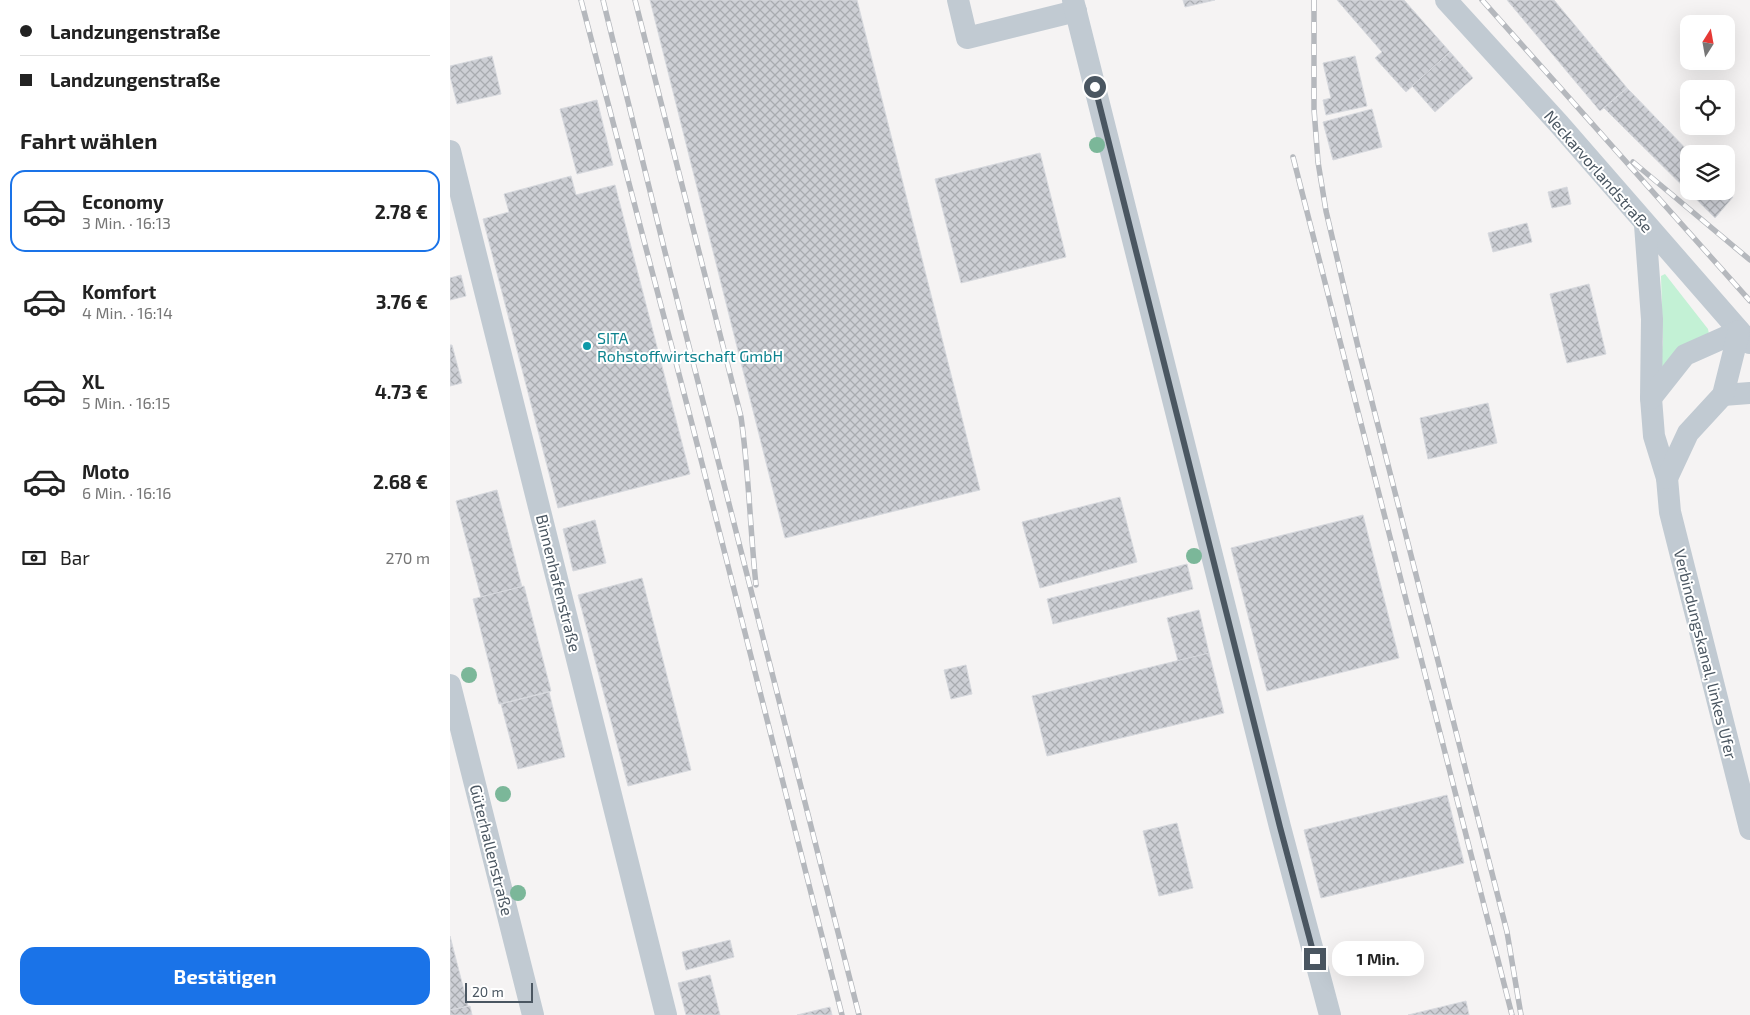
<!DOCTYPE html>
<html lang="de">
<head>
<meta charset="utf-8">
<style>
  body { margin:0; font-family:"Exo 2",sans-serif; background:#f6f6f6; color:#222; height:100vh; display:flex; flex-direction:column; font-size:19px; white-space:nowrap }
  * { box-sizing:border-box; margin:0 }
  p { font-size:16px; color:#767676 }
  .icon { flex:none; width:28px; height:28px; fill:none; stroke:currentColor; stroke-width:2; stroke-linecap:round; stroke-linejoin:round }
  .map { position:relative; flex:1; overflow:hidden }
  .details { display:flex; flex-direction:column; background:#fff; width:450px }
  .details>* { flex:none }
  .top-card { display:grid; align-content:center; height:110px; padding:0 20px; background:#fff }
  .needle { width:32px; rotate:11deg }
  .buttons { position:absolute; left:1230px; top:15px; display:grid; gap:10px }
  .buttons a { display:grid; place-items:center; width:55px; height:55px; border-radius:10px; background:#fff; box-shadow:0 5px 20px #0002; font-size:25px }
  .scale { position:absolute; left:15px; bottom:12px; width:68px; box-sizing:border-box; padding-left:5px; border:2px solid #4a5661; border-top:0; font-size:14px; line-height:18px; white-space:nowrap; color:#4a5661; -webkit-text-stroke:4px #fff; paint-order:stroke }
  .end { position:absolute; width:22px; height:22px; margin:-11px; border:6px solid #4a5661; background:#fff; box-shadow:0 0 0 2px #fff }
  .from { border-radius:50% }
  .bubble { position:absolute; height:35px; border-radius:15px; background:#fff; box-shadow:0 5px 20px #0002; font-size:16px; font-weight:700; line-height:35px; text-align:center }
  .top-card b { display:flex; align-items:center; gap:18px; height:48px; font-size:19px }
  .top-card b+b { border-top:1px solid #e0e0e0 }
  .top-card i { width:12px; height:12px; background:#222 }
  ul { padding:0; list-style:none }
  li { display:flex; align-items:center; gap:15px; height:82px; margin:0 10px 8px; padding:0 10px; border:2px solid transparent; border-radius:15px }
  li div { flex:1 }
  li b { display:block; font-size:19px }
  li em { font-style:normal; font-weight:700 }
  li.current { border-color:#1a73e8 }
  li>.icon { width:45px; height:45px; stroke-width:1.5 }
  h2 { padding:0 20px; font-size:22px; line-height:60px }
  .pay { display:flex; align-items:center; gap:12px; height:55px; padding:0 20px; font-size:19px }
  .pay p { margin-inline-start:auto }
  .action { display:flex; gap:10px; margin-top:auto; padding:10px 20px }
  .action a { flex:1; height:58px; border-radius:15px; background:#1a73e8; color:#fff; font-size:20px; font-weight:700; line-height:58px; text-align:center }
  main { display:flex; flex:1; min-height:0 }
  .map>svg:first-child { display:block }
  .green { fill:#c3f1d5 }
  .building { fill:url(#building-cross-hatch); stroke:#d7d9de }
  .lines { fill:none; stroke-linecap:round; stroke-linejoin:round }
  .minor { stroke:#c1cad2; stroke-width:22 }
  .rail-casing { stroke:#b5b8bd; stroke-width:5.5 }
  .rail { stroke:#fff; stroke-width:4; stroke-dasharray:11; stroke-linecap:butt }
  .tree { fill:#7bb799 }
  .route { stroke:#4a5661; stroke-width:6 }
  .culture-dot { fill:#0f9aa8; stroke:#fff; stroke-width:2 }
  .labels { text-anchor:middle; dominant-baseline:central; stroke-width:4; stroke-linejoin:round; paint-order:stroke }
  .street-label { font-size:16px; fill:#4a5661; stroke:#fff }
  .culture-label { font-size:16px; fill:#0d838f; stroke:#fff; text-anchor:start }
</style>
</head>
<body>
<main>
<section class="details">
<div class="top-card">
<b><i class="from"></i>Landzungenstraße</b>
<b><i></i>Landzungenstraße</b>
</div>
<h2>Fahrt wählen</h2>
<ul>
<li class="current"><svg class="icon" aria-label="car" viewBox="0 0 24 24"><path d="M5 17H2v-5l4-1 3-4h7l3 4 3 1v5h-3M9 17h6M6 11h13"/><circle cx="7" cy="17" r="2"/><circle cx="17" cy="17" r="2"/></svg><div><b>Economy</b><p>3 Min. · 16:13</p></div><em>2.78 €</em></li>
<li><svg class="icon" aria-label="car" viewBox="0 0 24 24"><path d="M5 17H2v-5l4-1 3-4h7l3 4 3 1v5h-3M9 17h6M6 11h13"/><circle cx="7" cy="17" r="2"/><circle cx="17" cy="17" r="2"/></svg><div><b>Komfort</b><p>4 Min. · 16:14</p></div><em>3.76 €</em></li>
<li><svg class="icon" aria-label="car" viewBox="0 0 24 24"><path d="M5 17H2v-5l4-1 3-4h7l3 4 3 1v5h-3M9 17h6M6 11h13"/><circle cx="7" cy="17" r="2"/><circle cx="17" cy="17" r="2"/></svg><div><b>XL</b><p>5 Min. · 16:15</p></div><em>4.73 €</em></li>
<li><svg class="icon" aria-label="car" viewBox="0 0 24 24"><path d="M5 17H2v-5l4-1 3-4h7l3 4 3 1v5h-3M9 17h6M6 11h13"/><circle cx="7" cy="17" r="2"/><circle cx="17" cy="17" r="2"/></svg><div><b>Moto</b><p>6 Min. · 16:16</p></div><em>2.68 €</em></li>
</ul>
<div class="pay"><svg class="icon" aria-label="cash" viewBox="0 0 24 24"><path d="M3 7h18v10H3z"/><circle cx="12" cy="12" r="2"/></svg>Bar<p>270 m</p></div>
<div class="action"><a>Bestätigen</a></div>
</section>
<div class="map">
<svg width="1300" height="1015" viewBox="0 0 1300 1015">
  <defs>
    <pattern id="building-cross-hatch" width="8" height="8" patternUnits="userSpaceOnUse" patternTransform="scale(1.25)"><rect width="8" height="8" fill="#cdcfd5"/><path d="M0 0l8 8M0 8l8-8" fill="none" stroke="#a8abb0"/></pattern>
  </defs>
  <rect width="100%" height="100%" fill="#f5f3f3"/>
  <path class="green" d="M1215 274 1258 329 1259 334 1213 367 1210 364 1213 342 1211 276Z"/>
  <g class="building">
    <path d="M200 0H407L530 490 335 538Z"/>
    <path d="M733 0H765L735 7Z"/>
    <path d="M887 0H954L1000 52 956 92 925 58 932 52Z"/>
    <path d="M1057 0H1104L1177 88 1150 111Z"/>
    <path d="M1000 52 1023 78 985 112 962 86Z"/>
    <path d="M42 56 51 94 7 104 0 76V66Z"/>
    <path d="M905 56 917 106 876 115 873 100 881 98 873 63Z"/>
    <path d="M1177 88 1241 154H1239V191L1276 190 1283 197 1265 218 1154 108Z"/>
    <path d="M147 100 163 165 127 174 110 109Z"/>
    <path d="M922 109 932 147 883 160 873 122Z"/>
    <path d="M590 153 616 257 511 283 485 179Z"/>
    <path d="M121 176 126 195 165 185 240 474 108 508 33 219 59 212 54 194Z"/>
    <path d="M1117 187 1121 204 1102 208 1098 192Z"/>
    <path d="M1077 223 1082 242 1043 252 1038 233Z"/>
    <path d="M11 275 16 296 0 300V278Z"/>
    <path d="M1139 284 1156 354 1117 363 1100 294Z"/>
    <path d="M0 345H2L12 383 0 386Z"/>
    <path d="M1038 403 1047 443 978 459 970 418Z"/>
    <path d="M47 490 72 587 31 597 6 501Z"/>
    <path d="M670 497 687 562 590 588 572 522Z"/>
    <path d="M913 515 949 658 817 691 781 548Z"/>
    <path d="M145 520 156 563 123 571 113 529Z"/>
    <path d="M737 564 743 589 603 624 597 599Z"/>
    <path d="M192 578 241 770 178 786 128 595Z"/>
    <path d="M74 586 101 691 49 704 23 599Z"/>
    <path d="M749 610 759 653 728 661 717 618Z"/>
    <path d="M759 653 774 713 597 756 582 696Z"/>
    <path d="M516 665 522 694 501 699 494 670Z"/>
    <path d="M99 692 115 757 68 769 51 704Z"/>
    <path d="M997 795 1014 863 871 898 854 830Z"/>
    <path d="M727 823 743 888 709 896 693 831Z"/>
    <path d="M0 936 18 1006 0 1010Z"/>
    <path d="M280 940 284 957 236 970 232 952Z"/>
    <path d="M260 975 270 1015H236L228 983Z"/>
    <path d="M1016 1001 1019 1015H958Z"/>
    <path d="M20 1006 22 1015H0V1010Z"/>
    <path d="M380 1007 382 1015H347Z"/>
  </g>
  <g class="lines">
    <g class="minor">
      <path d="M508 0 517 38 626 11"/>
      <path d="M623 0 830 827 880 1015"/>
      <path d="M996 0 1109 124 1300 343"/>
      <path d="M0 151 216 1015"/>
      <path d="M1195 225 1202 319 1201 398 1204 436 1217 478 1220 512 1300 829"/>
      <path d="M1273 395 1300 393"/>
      <path d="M1201 398 1235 355 1289 331"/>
      <path d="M1217 478 1238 433 1273 395 1289 331"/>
      <path d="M0 685 83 1015"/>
    </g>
    <defs>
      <g id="rail">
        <path d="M131 0 241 420 392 1015"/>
        <path d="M153 0 215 252 409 1015"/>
        <path d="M185 0 291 417C299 473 300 529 306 585"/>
        <path d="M864 0V109L868 162 876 211 909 351 1057 932 1071 1015"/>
        <path d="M1032 0 1300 301"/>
        <path d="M843 157 1062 1015"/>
        <path d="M1183 162 1300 260"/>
      </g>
    </defs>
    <use href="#rail" class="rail-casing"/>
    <use href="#rail" class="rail"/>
  </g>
  <g class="tree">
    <circle cx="647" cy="145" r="8"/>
    <circle cx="744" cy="556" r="8"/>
    <circle cx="19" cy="675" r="8"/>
    <circle cx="53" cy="794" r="8"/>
    <circle cx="68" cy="893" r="8"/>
  </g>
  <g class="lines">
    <path class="route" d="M645 87 830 827 865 959"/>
  </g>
  <circle class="culture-dot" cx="137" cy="346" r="5"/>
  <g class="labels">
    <g class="street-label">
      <text transform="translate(1149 171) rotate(49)">Neckarvorlandstraße</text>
      <text transform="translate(109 583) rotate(76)">Binnenhafenstraße</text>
      <text transform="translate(1256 654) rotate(76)">Verbindungskanal, linkes Ufer</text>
      <text transform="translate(42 850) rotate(76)">Güterhallenstraße</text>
    </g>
    <g class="culture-label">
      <text x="147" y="337">SITA<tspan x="147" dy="18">Rohstoffwirtschaft GmbH</tspan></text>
    </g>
  </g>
</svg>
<div class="buttons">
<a><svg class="needle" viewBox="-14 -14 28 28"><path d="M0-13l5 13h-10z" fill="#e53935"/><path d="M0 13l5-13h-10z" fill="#767676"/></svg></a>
<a><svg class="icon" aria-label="locate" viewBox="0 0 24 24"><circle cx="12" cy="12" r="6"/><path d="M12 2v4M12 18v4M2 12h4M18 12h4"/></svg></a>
<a><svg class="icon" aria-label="layers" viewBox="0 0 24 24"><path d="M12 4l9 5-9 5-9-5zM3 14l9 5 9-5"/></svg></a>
</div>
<div class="scale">20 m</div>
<i class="end from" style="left:645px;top:87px"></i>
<i class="end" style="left:865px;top:959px"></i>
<div class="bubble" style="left:882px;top:941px;width:92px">1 Min.</div>
</div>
</main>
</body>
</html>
